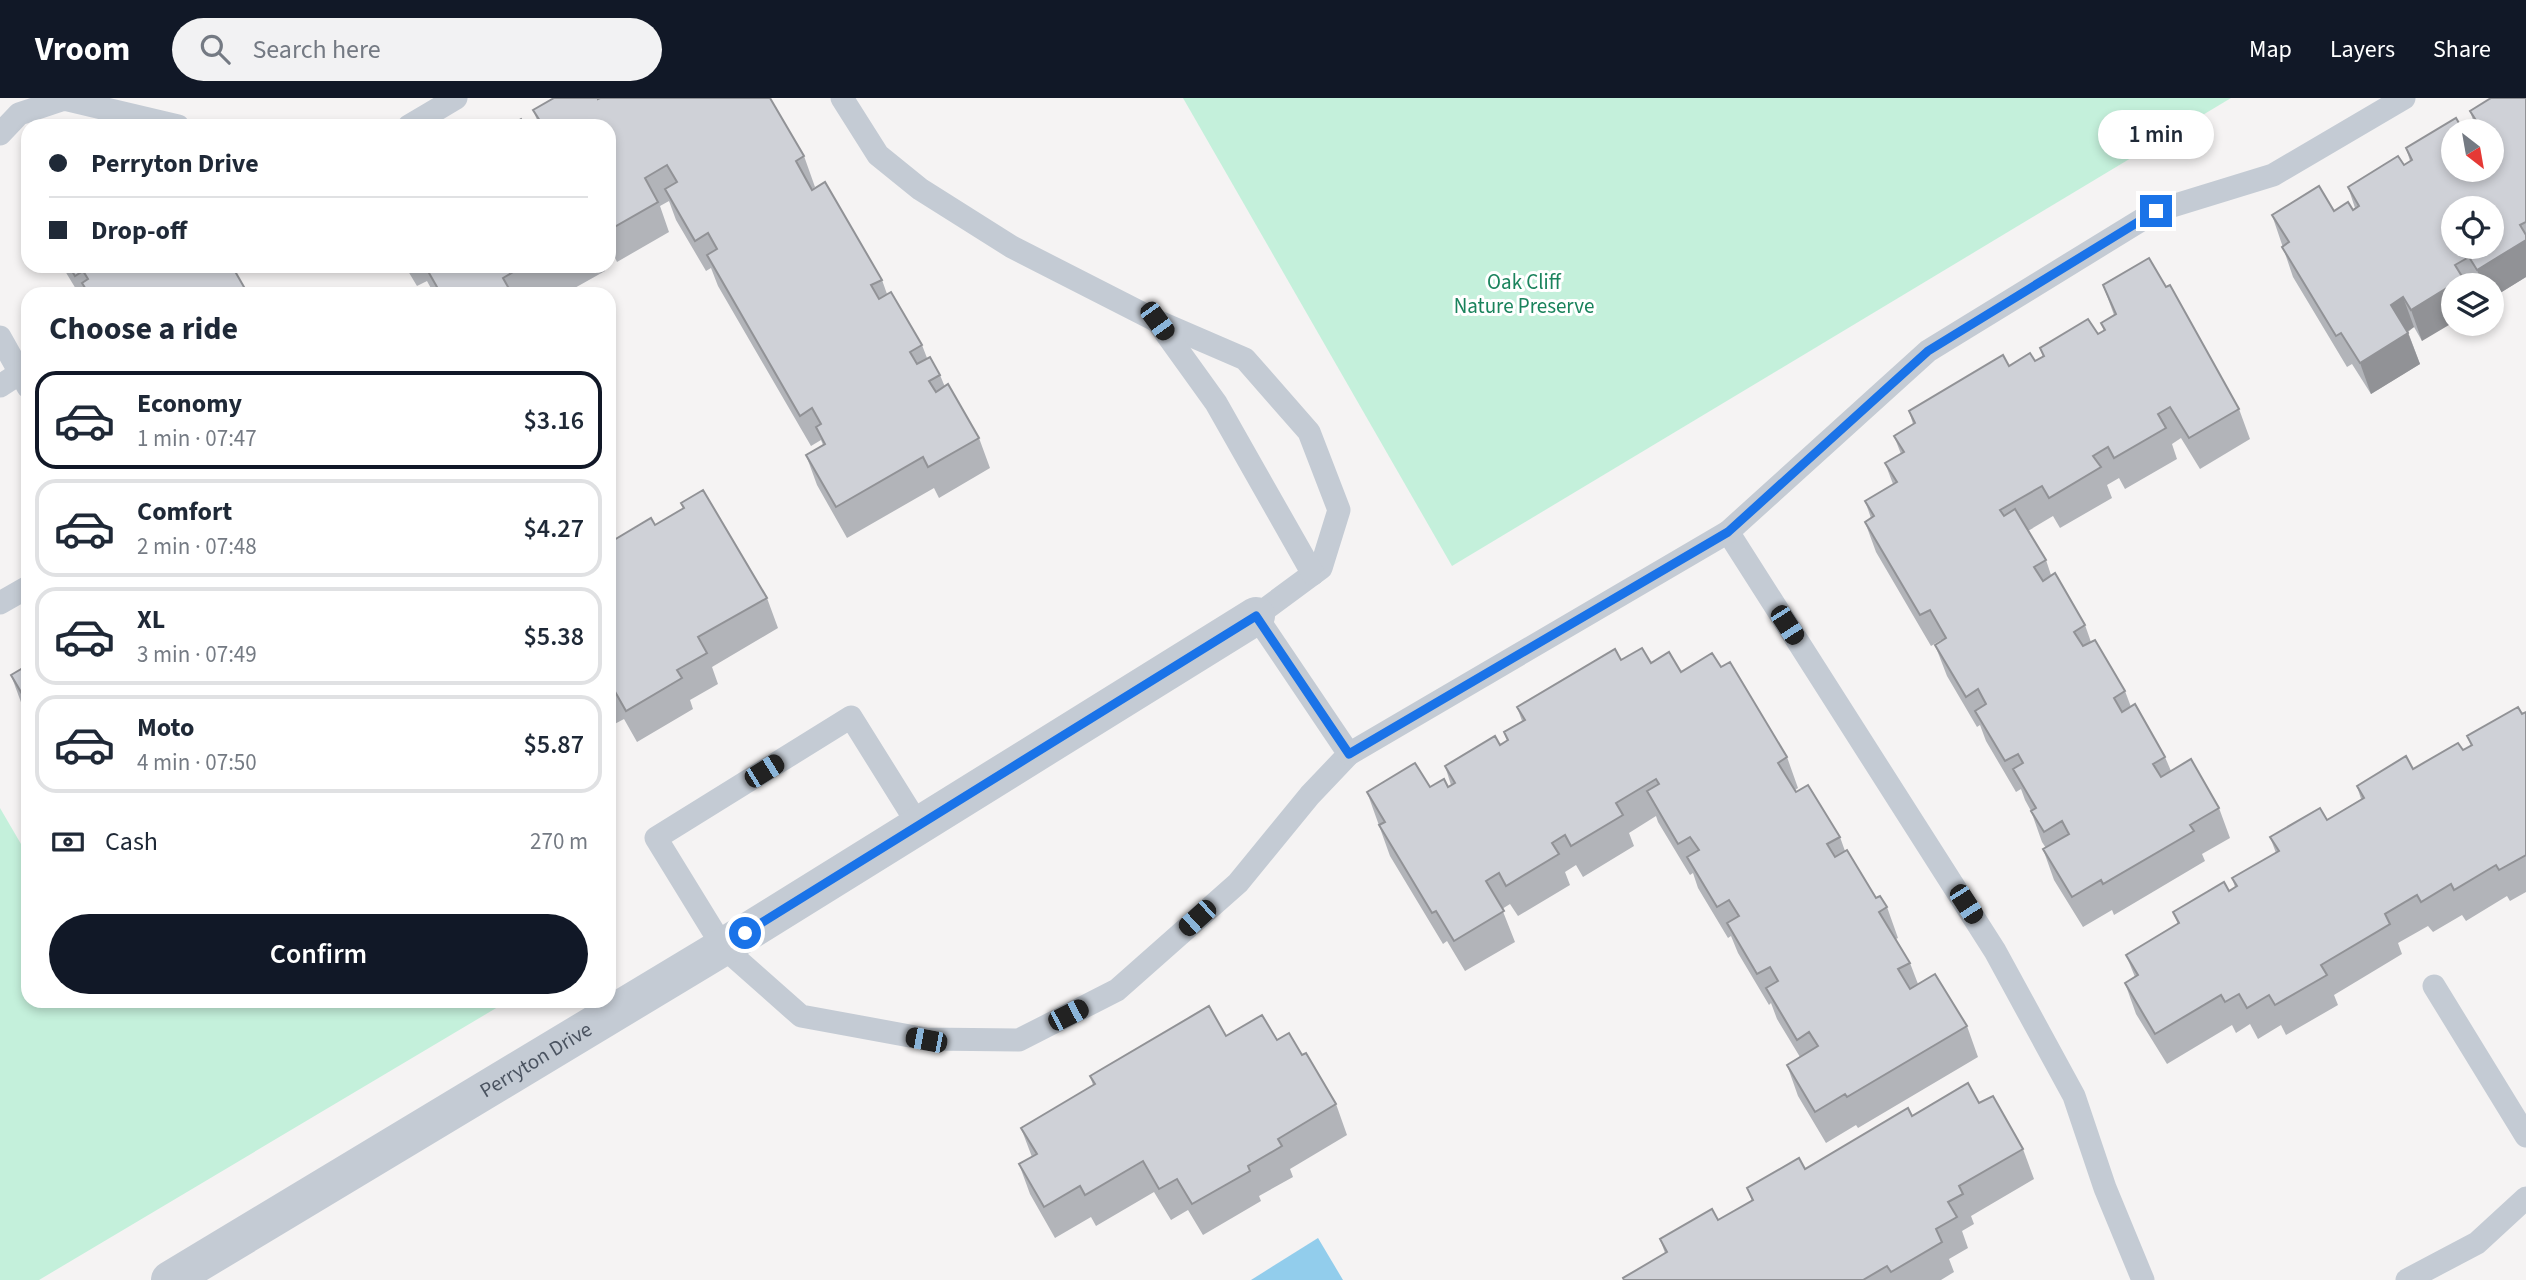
<!DOCTYPE html>
<html lang="en">
<head>
<meta charset="utf-8">
<style>
  body { margin:0; font-family:"Source Sans 3",sans-serif; background:#f2f2f3; color:#1f2937; height:100vh; display:flex; flex-direction:column; font-size:26px; white-space:nowrap }
  * { box-sizing:border-box; margin:0 }
  p { font-size:23px; color:#747a83 }
  .icon { flex:none; width:38px; height:38px; fill:none; stroke:currentColor; stroke-width:2; stroke-linecap:round; stroke-linejoin:round }
  .map { position:relative; flex:1; overflow:hidden }
  .drawer { position:absolute; left:21px; top:189px; width:595px; height:721px; display:flex; flex-direction:column; background:#fff; border-radius:21px; box-shadow:0 4px 10px #0003 }
  .drawer>* { flex:none }
  .hud { position:absolute; left:21px; top:21px; width:595px; height:154px; border-radius:21px; box-shadow:0 4px 10px #0003; display:grid; align-content:center; height:154px; padding:0 28px; background:#fff }
  .needle { width:46px; rotate:149deg }
  .fabs { position:absolute; left:2441px; top:21px; display:grid; gap:14px }
  .fabs a { display:grid; place-items:center; width:63px; height:63px; border-radius:50%; background:#fff; box-shadow:0 4px 10px #0003; font-size:35px }
  .end { position:absolute; width:32px; height:32px; margin:-16px; border:9px solid #1a73e8; background:#fff; box-shadow:0 0 0 4px #fff }
  .from { border-radius:50% }
  .bubble { position:absolute; height:49px; border-radius:24px; background:#fff; box-shadow:0 4px 10px #0003; font-size:23px; font-weight:600; line-height:49px; text-align:center }
  .car { position:absolute; width:21px; height:42px; margin:-21px -10px; border-radius:9px; box-shadow:0 0 5px 2px #0007; background:linear-gradient(#222 24%,#8ab4d8 0 40%,#222 0 76%,#8ab4d8 0 86%,#222 0) }
  .hud b { display:flex; align-items:center; gap:24px; height:66px; font-size:26px }
  .hud b+b { border-top:2px solid #e0e1e3 }
  .hud i { width:18px; height:18px; background:#1f2937 }
  ul { padding:0; list-style:none }
  li { display:flex; align-items:center; gap:21px; height:98px; margin:0 14px 10px; padding:0 14px; border:4px solid #e0e1e3; border-radius:21px }
  li div { flex:1 }
  li b { display:block; font-size:26px }
  li em { font-style:normal; font-weight:600 }
  li.current { border-color:#111827 }
  li>.icon { width:63px; height:63px; stroke-width:1.5 }
  h2 { padding:0 28px; font-size:32px; line-height:84px }
  .pay { display:flex; align-items:center; gap:18px; height:77px; padding:0 28px; font-size:26px }
  .pay p { margin-inline-start:auto }
  .button { display:flex; gap:14px; margin-top:auto; padding:14px 28px }
  .button a { flex:1; height:80px; border-radius:42px; background:#111827; color:#fff; font-size:28px; font-weight:600; line-height:80px; text-align:center }
  header { display:flex; align-items:center; gap:42px; box-sizing:border-box; height:98px; padding:0 35px; background:#111827; color:#fff }
  header strong { font-size:33px }
  nav { display:flex; gap:38px; margin-inline-start:auto; font-size:24px }
  .search { width:490px; height:63px; background:#f2f2f3; display:flex; align-items:center; gap:18px; box-sizing:border-box; padding:0 24px; border-radius:38px; color:#747a83; font-size:26px }
  .map>svg:first-child { display:block }
  .green { fill:#c4f0db }
  .water { fill:#92cdec }
  .lines { fill:none; stroke-linecap:round; stroke-linejoin:round }
  .service { stroke:#c4cbd4; stroke-width:23 }
  .minor { stroke:#c4cbd4; stroke-width:38 }
  .wall { fill:#b2b4b9 }
  .shaded-wall { fill:#919296 }
  .building { fill:#cfd1d7; stroke:#919296; stroke-width:2; fill-rule:evenodd }
  .route { stroke:#1a73e8; stroke-width:9 }
  .labels { text-anchor:middle; dominant-baseline:central; stroke-width:6; stroke-linejoin:round; paint-order:stroke }
  .park-label { font-size:21px; fill:#1a835c; stroke:#fff }
  .street-label { font-size:21px; fill:#4a5360; stroke:#fff }
</style>
</head>
<body>
<header>
<strong>Vroom</strong>
<div class="search"><svg class="icon" aria-label="search" viewBox="0 0 24 24"><circle cx="10" cy="10" r="6"/><path d="M15 15l6 6"/></svg>Search here</div>
<nav><a>Map</a><a>Layers</a><a>Share</a></nav>
</header>
<div class="map">
<svg width="2526" height="1182" viewBox="0 0 2526 1182">
  <rect width="100%" height="100%" fill="#f5f3f3"/>
  <g class="green">
    <path d="M1183 0H2231L1452 468Z"/>
    <path d="M0 710 28 758V903H508L39 1182H0Z"/>
  </g>
  <path class="water" d="M1318 1140 1343 1182H1251Z"/>
  <g class="lines">
    <g class="service">
      <path d="M842 0 878 57 920 91 1012 149 1157 223 1245 261 1309 334 1339 412 1321 470 1256 518 1349 656 1310 697 1238 785 1117 892 1019 942 926 941 801 918 723 849 656 740 851 619 919 728"/>
      <path d="M409 28 456 0"/>
      <path d="M0 36 19 16 64 1 178 28"/>
      <path d="M1157 223 1216 305 1313 476"/>
      <path d="M0 239 28 289"/>
      <path d="M0 288 20 275"/>
      <path d="M1728 434 1995 853 2074 998 2105 1090 2143 1182"/>
      <path d="M0 505 28 489"/>
      <path d="M1349 656 1728 434 1928 253 2156 113 2273 77 2404 0"/>
      <path d="M2434 888 2526 1038"/>
      <path d="M2407 1182 2477 1145 2526 1100"/>
    </g>
    <path class="minor" id="s1" d="M170 1182 723 849 1256 518"/>
  </g>
  <g class="wall">
    <path d="M2526 0V179L2492 200V187H2454L2422 243 2414 229 2408 234 2420 266 2371 296 2352 266 2347 269 2293 179 2272 117 2353 112 2355 110 2348 89 2404 67 2410 63 2406 50 2463 32 2474 25 2470 13Z"/>
    <path d="M533 12 804 58 815 89 812 91 882 182 887 196 922 247 927 260 940 277 945 289 979 340 990 370 939 400 934 390 847 440 817 387 806 357 823 347 821 342 811 348 718 188 711 170 706 173 676 122 669 103 660 108 669 134 617 164 612 153 609 155V28L539 27Z"/>
    <path d="M62 168H232L248 196H79Z"/>
    <path d="M405 168H603L605 173 564 196H549L546 191 538 196H434L427 183 417 188Z"/>
    <path d="M2103 187 2239 311 2250 341 2200 371 2181 340 2172 346 2177 361 2125 391 2119 380 2107 387 2112 400 2060 430 2053 418 2028 433 2046 462 2051 477 2085 527 2091 544 2125 593 2131 609 2165 659 2171 673 2219 710 2230 740 2202 756 2205 763 2114 817 2112 812 2083 829 2054 782 2043 751 2046 750 2042 744 2031 713 2025 702 2021 691 2016 694 1986 643 1980 627 1977 629 1947 578 1935 547 1942 543 1941 542 1931 548 1876 454 1865 424 1871 420 1865 403 1893 386 1885 365 1901 356 1894 338 1913 326 1909 313 2009 268 2035 263 2043 259 2040 250 2098 236 2104 233 2101 225 2114 217Z"/>
    <path d="M681 405 767 500 778 530 712 569 718 586 690 602 693 611 637 644 624 621 609 629V445L655 427 683 411Z"/>
    <path d="M1621 562 1651 565 1681 574 1721 569 1787 659 1798 690 1795 692 1840 739 1845 753 1876 800 1887 809 1898 840 1896 841 1910 865 1918 886 1967 928 1978 959 1858 1030 1856 1027 1826 1045 1798 998 1787 967 1800 959 1777 921 1771 905 1769 907 1738 855 1731 838 1728 840 1698 790 1693 775 1690 777 1658 724 1656 718 1629 735 1634 748 1583 779 1576 767 1565 774 1570 787 1518 818 1510 806 1502 811 1515 844 1465 873 1447 843 1443 846 1390 758 1367 694 1430 689H1448L1451 687 1445 668 1500 647 1507 643 1504 634 1522 623 1517 609Z"/>
    <path d="M28 567V617L22 607 11 577Z"/>
    <path d="M2526 614V794L2510 803 2507 798 2466 823 2462 817 2433 834 2428 828 2398 845 2402 856 2334 897 2338 907 2286 937 2281 927 2258 941 2250 926 2236 935 2232 927 2167 966 2136 916 2125 885 2135 879 2126 857 2178 826 2173 814 2229 793 2235 789 2232 780 2276 755 2270 739 2327 722 2361 701 2357 688 2413 671 2463 652 2471 648 2467 638Z"/>
    <path d="M1226 938 1277 942 1302 957 1336 1006 1347 1037 1290 1071 1293 1079 1259 1098 1261 1103 1203 1137 1188 1112 1171 1122 1154 1094 1096 1128 1091 1119 1055 1140 1030 1096 1019 1066 1032 1059 1021 1030 1093 987 1090 978Z"/>
    <path d="M1979 1005 2023 1051 2034 1081 1971 1118 1974 1126 1962 1133 1968 1150 1949 1161 1954 1174 1941 1182H1623L1665 1155 1660 1141 1718 1122 1752 1103 1747 1090 1805 1071 1912 1018Z"/>
  </g>
  <g class="shaded-wall">
    <path d="M2526 142V179L2492 200V187H2482L2477 172Z"/>
    <path d="M2463 180 2466 187H2454V224L2422 243 2411 212Z"/>
    <path d="M2403 199 2414 229 2402 237 2391 207Z"/>
    <path d="M2408 235 2420 266 2371 296 2360 265Z"/>
  </g>
  <g class="building">
    <path d="M554 0H598V1L600 0H770L804 58 796 63 812 92 825 84 882 182 871 187 879 201 891 194 922 247 910 254 917 266 930 259 940 277 929 283 936 294 948 286 979 340 928 369 923 359 836 409 806 357 825 346 816 329 821 326 812 310 800 318 707 157 717 151 708 135 695 143 665 91 677 84 667 67 645 80 658 104 609 132V28H537L542 26 533 12Z"/>
    <path d="M2491 0H2526V124L2520 127 2526 137V142L2477 172 2469 159 2455 167 2463 180 2411 212 2403 199 2391 207 2408 235 2360 265 2341 235 2336 238 2282 149 2289 144 2272 117 2319 88 2334 113 2348 104 2353 112 2359 108 2348 89 2398 58 2404 67 2412 62 2406 50 2456 20 2463 32 2477 24 2470 13ZM2454 33H2492V72H2454ZM2454 110H2492V149H2454Z"/>
    <path d="M521 21 525 28H509Z"/>
    <path d="M2149 160 2166 189 2170 187 2239 311 2189 340 2170 309 2158 316 2166 330 2114 360 2108 349 2093 358 2101 369 2049 400 2042 388 2000 412 2004 418 2015 411 2046 462 2034 469 2043 483 2055 475 2085 527 2074 534 2083 548 2095 542 2125 593 2114 600 2122 614 2135 606 2165 659 2153 666 2161 679 2191 661 2219 710 2190 727 2194 733 2103 786 2101 782 2072 799 2043 751 2069 736 2062 723 2044 734 2031 713 2036 710 2013 671 2023 665 2018 656 2005 663 1975 613 1986 606 1978 591 1966 599 1935 547 1946 540 1930 512 1920 517 1865 424 1874 418 1865 403 1897 384 1885 365 1904 354 1894 338 1915 325 1909 313 2003 257 2009 268 2030 255 2035 263 2044 258 2040 250 2088 221 2098 236 2105 232 2101 225 2116 216 2103 187Z"/>
    <path d="M69 168H232L248 196H89L82 185 88 181 83 173 75 178Z"/>
    <path d="M425 168H523L503 180 512 196H441Z"/>
    <path d="M539 168H549L542 172Z"/>
    <path d="M703 392 767 500 698 539 707 555 677 572 682 580 626 613 613 590 609 592V445L651 420 655 427 684 410 681 405Z"/>
    <path d="M1642 550 1651 565 1669 554 1681 574 1712 555 1721 569 1730 564 1787 659 1778 665 1796 694 1808 687 1840 739 1827 746 1835 759 1847 752 1876 800 1880 798 1887 809 1879 814 1910 865 1898 871 1910 891 1935 876 1967 928 1847 999 1845 996 1815 1014 1787 967 1818 948 1809 934 1797 942 1766 890 1778 883 1770 869 1757 876 1727 825 1739 818 1729 802 1717 809 1687 759 1699 752 1690 739 1678 746 1647 693 1659 686 1656 681 1616 705 1623 717 1571 748 1565 737 1552 745 1559 756 1506 788 1499 775 1486 783 1504 813 1454 843 1436 813 1432 815 1379 727 1385 724 1367 694 1415 665 1430 689 1444 681 1448 689 1455 685 1445 668 1495 638 1500 647 1508 642 1504 634 1525 622 1517 609 1615 551 1621 562Z"/>
    <path d="M28 567V606L11 577Z"/>
    <path d="M2518 609 2522 616 2526 614V757L2499 772 2496 767 2454 792 2451 786 2421 804 2417 797 2385 816 2390 826 2321 867 2327 877 2275 907 2269 897 2247 910 2239 896 2225 904 2221 897 2155 936 2125 885 2138 877 2126 857 2179 825 2173 814 2224 784 2229 793 2237 788 2232 780 2279 753 2270 739 2320 710 2327 722 2364 700 2357 688 2406 658 2413 671 2458 645 2463 652 2472 647 2467 638Z"/>
    <path d="M1209 908 1226 938 1262 917 1277 942 1289 935 1302 957 1306 955 1336 1006 1278 1041 1282 1048 1248 1068 1250 1073 1192 1106 1177 1081 1159 1091 1143 1063 1085 1097 1080 1088 1044 1109 1019 1066 1037 1056 1021 1030 1095 986 1090 978Z"/>
    <path d="M1968 985 1979 1005 1993 998 2023 1051 1959 1088 1963 1096 1948 1104 1957 1119 1936 1131 1942 1144 1891 1174 1887 1168 1863 1182H1624L1623 1180 1667 1154 1660 1141 1712 1111 1718 1122 1753 1102 1747 1090 1799 1060 1805 1071 1908 1010 1912 1018Z"/>
  </g>
  <g class="lines">
    <path class="route" d="M745 835 1256 518 1349 656 1728 434 1928 253 2156 113"/>
  </g>
  <g class="labels">
    <g class="park-label">
      <text x="1524" y="184">Oak Cliff<tspan x="1524" dy="24">Nature Preserve</tspan></text>
    </g>
    <g class="street-label">
      <text stroke="none"><textPath href="#s1" startOffset="427">Perryton Drive</textPath></text>
    </g>
  </g>
</svg>
<div class="fabs">
<a><svg class="needle" viewBox="-14 -14 28 28"><path d="M0-13l5 13h-10z" fill="#e53935"/><path d="M0 13l5-13h-10z" fill="#747a83"/></svg></a>
<a><svg class="icon" aria-label="locate" viewBox="0 0 24 24"><circle cx="12" cy="12" r="6"/><path d="M12 2v4M12 18v4M2 12h4M18 12h4"/></svg></a>
<a><svg class="icon" aria-label="layers" viewBox="0 0 24 24"><path d="M12 4l9 5-9 5-9-5zM3 14l9 5 9-5"/></svg></a>
</div>
<i class="end from" style="left:745px;top:835px"></i>
<i class="end" style="left:2156px;top:113px"></i>
<div class="bubble" style="left:2098px;top:12px;width:116px">1 min</div>
<i class="car" style="left:1157px;top:223px;rotate:144deg"></i>
<i class="car" style="left:1787px;top:527px;rotate:147deg"></i>
<i class="car" style="left:764px;top:673px;rotate:58deg"></i>
<i class="car" style="left:1966px;top:806px;rotate:147deg"></i>
<i class="car" style="left:1197px;top:820px;rotate:228deg"></i>
<i class="car" style="left:1068px;top:917px;rotate:63deg"></i>
<i class="car" style="left:926px;top:942px;rotate:281deg"></i>
<div class="hud">
<b><i class="from"></i>Perryton Drive</b>
<b><i></i>Drop-off</b>
</div>
<section class="drawer">
<h2>Choose a ride</h2>
<ul>
<li class="current"><svg class="icon" aria-label="car" viewBox="0 0 24 24"><path d="M5 17H2v-5l4-1 3-4h7l3 4 3 1v5h-3M9 17h6M6 11h13"/><circle cx="7" cy="17" r="2"/><circle cx="17" cy="17" r="2"/></svg><div><b>Economy</b><p>1 min · 07:47</p></div><em>$3.16</em></li>
<li><svg class="icon" aria-label="car" viewBox="0 0 24 24"><path d="M5 17H2v-5l4-1 3-4h7l3 4 3 1v5h-3M9 17h6M6 11h13"/><circle cx="7" cy="17" r="2"/><circle cx="17" cy="17" r="2"/></svg><div><b>Comfort</b><p>2 min · 07:48</p></div><em>$4.27</em></li>
<li><svg class="icon" aria-label="car" viewBox="0 0 24 24"><path d="M5 17H2v-5l4-1 3-4h7l3 4 3 1v5h-3M9 17h6M6 11h13"/><circle cx="7" cy="17" r="2"/><circle cx="17" cy="17" r="2"/></svg><div><b>XL</b><p>3 min · 07:49</p></div><em>$5.38</em></li>
<li><svg class="icon" aria-label="car" viewBox="0 0 24 24"><path d="M5 17H2v-5l4-1 3-4h7l3 4 3 1v5h-3M9 17h6M6 11h13"/><circle cx="7" cy="17" r="2"/><circle cx="17" cy="17" r="2"/></svg><div><b>Moto</b><p>4 min · 07:50</p></div><em>$5.87</em></li>
</ul>
<div class="pay"><svg class="icon" aria-label="cash" viewBox="0 0 24 24"><path d="M3 7h18v10H3z"/><circle cx="12" cy="12" r="2"/></svg>Cash<p>270 m</p></div>
<div class="button"><a>Confirm</a></div>
</section>
</div>
</body>
</html>
